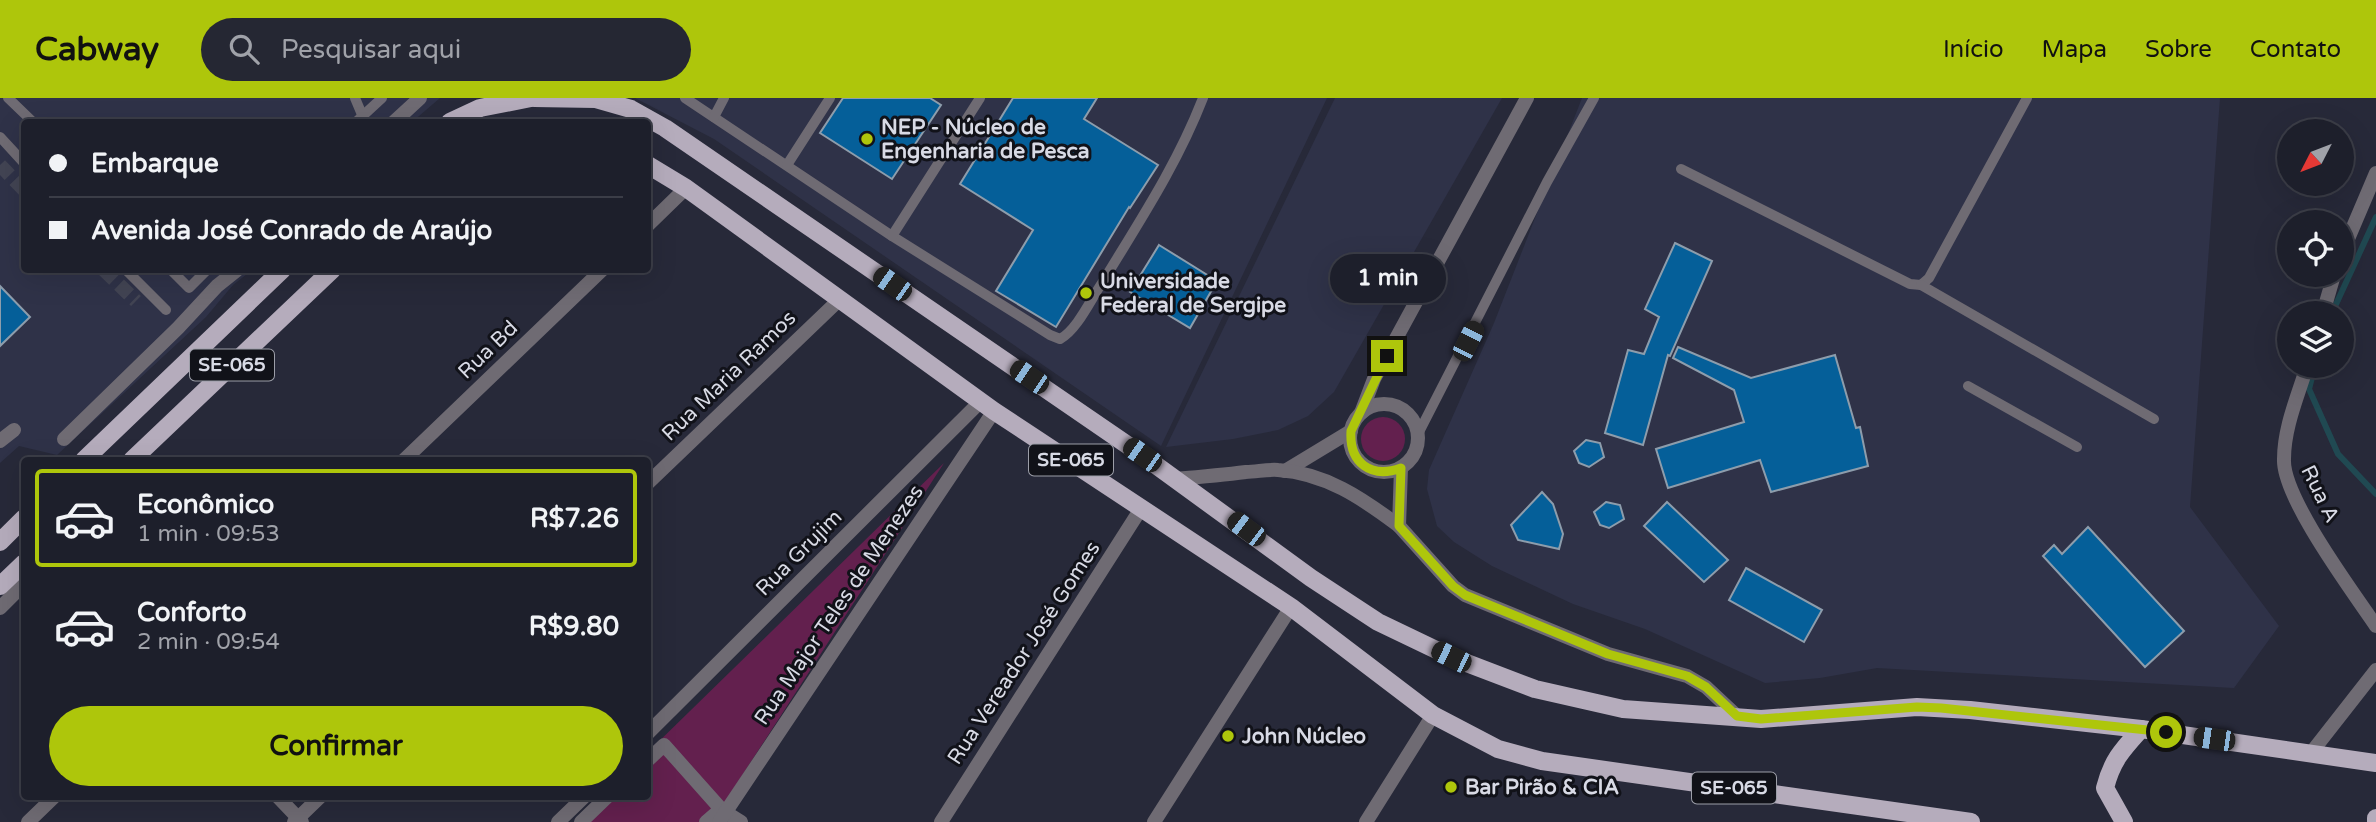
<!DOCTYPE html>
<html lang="pt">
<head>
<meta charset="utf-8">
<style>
  body { margin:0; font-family:"Varela Round",sans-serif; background:#252733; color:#f1f3f6; height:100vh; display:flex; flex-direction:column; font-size:26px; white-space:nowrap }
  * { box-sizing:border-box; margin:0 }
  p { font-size:23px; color:#a0a2a9 }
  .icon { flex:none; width:38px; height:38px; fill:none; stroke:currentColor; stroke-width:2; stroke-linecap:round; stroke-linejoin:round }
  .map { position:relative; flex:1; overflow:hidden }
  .details { position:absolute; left:21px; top:359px; width:630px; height:343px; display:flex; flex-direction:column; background:#1d1f2b; border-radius:7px; box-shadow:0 7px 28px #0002,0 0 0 2px #3b3d47 }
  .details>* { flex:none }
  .guide { position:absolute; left:21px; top:21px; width:630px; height:154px; border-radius:7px; box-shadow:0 7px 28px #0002,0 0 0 2px #3b3d47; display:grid; align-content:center; height:154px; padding:0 28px; background:#1d1f2b }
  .needle { width:46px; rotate:228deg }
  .buttons { position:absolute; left:2277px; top:21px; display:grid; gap:14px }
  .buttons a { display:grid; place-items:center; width:77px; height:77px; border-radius:50%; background:#1d1f2b; box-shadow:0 7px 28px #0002,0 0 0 2px #3b3d47; font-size:35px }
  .end { position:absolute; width:32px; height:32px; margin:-16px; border:9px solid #aec60b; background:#111; box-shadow:0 0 0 4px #111 }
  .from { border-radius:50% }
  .bubble { position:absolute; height:49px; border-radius:24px; background:#1d1f2b; box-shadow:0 7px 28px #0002,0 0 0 2px #3b3d47; font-size:23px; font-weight:700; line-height:49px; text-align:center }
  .car { position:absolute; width:21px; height:42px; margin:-21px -10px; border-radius:9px; box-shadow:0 0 5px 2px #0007; background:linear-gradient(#222 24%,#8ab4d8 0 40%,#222 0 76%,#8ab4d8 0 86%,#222 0) }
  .guide b { display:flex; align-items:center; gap:24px; height:66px; font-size:26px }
  .guide b+b { border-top:2px solid #3b3d47 }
  .guide i { width:18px; height:18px; background:#f1f3f6 }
  ul { padding:12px 0 0; list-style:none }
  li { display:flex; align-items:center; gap:21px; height:98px; margin:0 14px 10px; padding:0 14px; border:4px solid transparent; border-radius:7px }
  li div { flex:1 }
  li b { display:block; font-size:26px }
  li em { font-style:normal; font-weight:700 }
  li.current { border-color:#aec60b }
  li>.icon { width:63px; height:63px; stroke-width:1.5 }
  .action { display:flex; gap:14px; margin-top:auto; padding:14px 28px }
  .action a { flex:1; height:80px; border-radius:42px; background:#aec60b; color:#111; font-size:28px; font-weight:700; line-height:80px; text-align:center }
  header { display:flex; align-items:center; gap:42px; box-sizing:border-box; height:98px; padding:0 35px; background:#aec60b; color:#111 }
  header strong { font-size:33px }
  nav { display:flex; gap:38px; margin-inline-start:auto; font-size:24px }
  .search { width:490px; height:63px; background:#252733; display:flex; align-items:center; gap:18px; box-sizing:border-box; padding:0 24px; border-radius:38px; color:#a0a2a9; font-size:26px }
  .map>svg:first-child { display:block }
  .built { fill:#2f3248 }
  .green { fill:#63204e }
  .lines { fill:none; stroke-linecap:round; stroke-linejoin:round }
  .stream { stroke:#204952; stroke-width:6 }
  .building { fill:#055f99; stroke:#8d9dac; stroke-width:2 }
  .street-tunnel { stroke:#424453; stroke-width:14; stroke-dasharray:14 7; stroke-linecap:butt }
  .lane { stroke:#6f6b73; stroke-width:10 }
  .street { stroke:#6f6b73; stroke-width:14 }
  .primary { stroke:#b5acbc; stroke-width:18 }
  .route { stroke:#aec60b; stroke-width:9 }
  .poi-dot { fill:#aec60b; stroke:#111219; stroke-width:2.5 }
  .labels { text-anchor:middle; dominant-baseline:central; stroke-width:6; stroke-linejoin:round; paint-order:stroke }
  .shield { fill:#111219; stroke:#9c9ea8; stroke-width:2 }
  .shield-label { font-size:19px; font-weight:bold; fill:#d8dae5 }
  .poi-label { font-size:21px; font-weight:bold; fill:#d8dae5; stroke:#111219; text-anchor:start }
  .street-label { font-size:21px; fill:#d8dae5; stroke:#111219 }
</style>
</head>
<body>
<header>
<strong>Cabway</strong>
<div class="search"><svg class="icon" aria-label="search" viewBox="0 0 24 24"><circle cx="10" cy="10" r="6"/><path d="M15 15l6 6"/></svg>Pesquisar aqui</div>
<nav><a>Início</a><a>Mapa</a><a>Sobre</a><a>Contato</a></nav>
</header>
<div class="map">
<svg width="2376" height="724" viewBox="0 0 2376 724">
  <rect width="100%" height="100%" fill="#272939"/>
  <g class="built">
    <path d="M0 0H440L412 24H24V172H252L233 187 206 219 57 357 19 348 0 365Z"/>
    <path d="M635 0H1327L1161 348 714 41Z"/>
    <path d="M1335 0H1502L1334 294 1308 318 1278 332 1233 341 1166 349Z"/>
    <path d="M1582 0H2220L2190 409 2279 528 2234 590 1877 570 1820 580 1765 585 1645 531 1573 506 1492 468 1454 444 1437 428 1427 391 1429 372 1494 225Z"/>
  </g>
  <g class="green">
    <circle cx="1383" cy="341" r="22"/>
    <path d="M944 365 712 724H575L602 698H648V654Z"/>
  </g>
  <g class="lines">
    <g class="stream">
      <path d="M2332 215 2376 119"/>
      <path d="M2315 268 2309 291 2338 356 2376 396"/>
    </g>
  </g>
  <g class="building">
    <path d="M843 0H930L941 7 892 81 820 35Z"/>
    <path d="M1013 0H1097L1084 21 1158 67 1130 110 1129 109 1056 229 996 193 1033 132 960 86Z"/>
    <path d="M1675 145 1712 163 1670 258 1668 257 1643 347 1605 335 1628 252 1644 256 1659 219 1645 211Z"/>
    <path d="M1159 147 1217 183 1190 230 1130 194Z"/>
    <path d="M0 188 30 219 0 248Z"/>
    <path d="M1678 249 1751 280 1835 257 1856 330 1860 329 1868 368 1771 394 1760 362 1668 390 1656 351 1744 324 1734 292 1673 260Z"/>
    <path d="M1586 342 1600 345 1604 359 1589 369 1579 365 1574 353Z"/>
    <path d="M1542 394 1553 406 1563 436 1559 451 1518 442 1511 427Z"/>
    <path d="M1606 404 1620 407 1624 421 1609 430 1600 427 1594 414Z"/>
    <path d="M1667 404 1728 462 1704 484 1644 428Z"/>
    <path d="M2088 429 2184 533 2145 569 2043 458 2054 447 2062 456Z"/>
    <path d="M1746 470 1822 512 1804 544 1729 502Z"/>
  </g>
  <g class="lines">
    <g class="street-tunnel">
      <path d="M0 67 24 92"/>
      <path d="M104 172 136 203"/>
    </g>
    <g class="lane">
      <path d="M8 0 33 24"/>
      <path d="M355 0 363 19"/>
      <path d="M685 0 892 138 1050 237 1060 241C1077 232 1091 201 1102 185 1139 124 1177 67 1203 0"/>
      <path d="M714 19 724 0"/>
      <path d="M356 24 382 0"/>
      <path d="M0 39 24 65"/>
      <path d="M787 67 830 0"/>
      <path d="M1681 71 1910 186 1921 187 1929 180 2027 0"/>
      <path d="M892 138 980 0"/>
      <path d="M126 172 166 212"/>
      <path d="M171 172 189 190 207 172"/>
      <path d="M1921 187 2154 321"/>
      <path d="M1968 288 2077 349"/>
      <path d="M1417 338 1547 84 1594 0"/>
    </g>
    <g class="street">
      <path d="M394 24 420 0"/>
      <path d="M648 127 686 90"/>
      <path d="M2342 155 2376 75"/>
      <path d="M2323 215 2334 177"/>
      <path d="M2307 268C2298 298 2284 329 2284 361 2282 399 2353 494 2376 528"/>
      <circle cx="1384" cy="340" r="34"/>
      <path d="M1361 315 1374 281 1527 0"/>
      <path d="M64 341 178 230 217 188 237 172"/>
      <path d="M0 343 14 332"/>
      <path d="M404 362 602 172"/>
      <path d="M1401 370 1399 428 1453 488 1465 497 1608 556 1687 578 1706 589 1737 618"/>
      <path d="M1285 373 1351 333"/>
      <path d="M1175 381C1199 379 1222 377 1246 374 1256 374 1268 371 1278 372 1325 375 1362 400 1399 428"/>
      <path d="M648 385 840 201"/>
      <path d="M0 510 24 486"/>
      <path d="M648 635 981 303"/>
      <path d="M2311 655 2376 572"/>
      <path d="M648 662 664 647 721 711 706 724"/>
      <path d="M277 698 302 724"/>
      <path d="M725 714 741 724"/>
      <path d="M28 724 55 698"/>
      <path d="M294 724 321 698"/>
      <path d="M558 724 585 698"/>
      <path d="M581 724 608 698"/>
      <path d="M719 724 994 313"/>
      <path d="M941 724 1142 409"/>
      <path d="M1154 724 1291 509"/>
      <path d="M1366 724 1433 617"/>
    </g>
    <g class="primary">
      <path d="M534 0 596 1 631 11 665 30 1142 357 1311 480 1378 524 1451 559 1535 591 1623 611 1761 621 1917 609 1970 612 2141 631 2376 665"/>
      <path d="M450 24 480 10 531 0"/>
      <path d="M648 67 686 90 994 313 1291 509 1433 617 1498 651 1542 663 1971 724"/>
      <path d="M84 362 282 172"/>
      <path d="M132 362 332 172"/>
      <path d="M0 444 24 420"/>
      <path d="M0 488 24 465"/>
      <path d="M2124 724 2105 690C2112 662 2123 651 2141 631"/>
      <path d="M2376 724V720"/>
    </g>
  </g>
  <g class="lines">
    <path class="route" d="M1387 258 1351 333C1349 365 1371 381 1401 370L1399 428 1453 488 1465 497 1608 556 1687 578 1706 589 1737 618 1761 621 1917 609 1941 610 2166 634"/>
  </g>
  <g class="poi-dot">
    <circle cx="867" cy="41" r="7"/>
    <circle cx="1086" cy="195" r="7"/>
    <circle cx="1228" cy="638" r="7"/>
    <circle cx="1451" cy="689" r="7"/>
  </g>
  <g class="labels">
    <g class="shield">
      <rect x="190" y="251.5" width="84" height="31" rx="5"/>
      <rect x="1029" y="346.5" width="84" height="31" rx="5"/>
      <rect x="1692" y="674.5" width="84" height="31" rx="5"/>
    </g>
    <g class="shield-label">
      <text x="232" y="267">SE-065</text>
      <text x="1071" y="362">SE-065</text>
      <text x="1734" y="690">SE-065</text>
    </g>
    <g class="poi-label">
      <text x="881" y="29">NEP - Núcleo de<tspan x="881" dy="24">Engenharia de Pesca</tspan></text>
      <text x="1100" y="183">Universidade<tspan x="1100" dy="24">Federal de Sergipe</tspan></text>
      <text x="1242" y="638">John Núcleo</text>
      <text x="1465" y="689">Bar Pirão &amp; CIA</text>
    </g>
    <g class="street-label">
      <text transform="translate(488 252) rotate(-44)">Rua Bd</text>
      <text transform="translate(729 278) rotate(-44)">Rua Maria Ramos</text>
      <text transform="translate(2320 396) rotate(64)">Rua A</text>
      <text transform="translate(799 455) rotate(-45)">Rua Grujim</text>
      <text transform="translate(839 507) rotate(-56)">Rua Major Teles de Menezes</text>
      <text transform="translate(1024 555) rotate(-57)">Rua Vereador José Gomes</text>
    </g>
  </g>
</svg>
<div class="buttons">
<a><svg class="needle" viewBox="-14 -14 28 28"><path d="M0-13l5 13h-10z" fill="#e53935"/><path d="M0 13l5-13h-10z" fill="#a0a2a9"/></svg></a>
<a><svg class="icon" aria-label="locate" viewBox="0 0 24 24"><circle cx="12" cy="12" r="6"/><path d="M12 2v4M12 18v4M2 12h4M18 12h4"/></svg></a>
<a><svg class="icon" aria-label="layers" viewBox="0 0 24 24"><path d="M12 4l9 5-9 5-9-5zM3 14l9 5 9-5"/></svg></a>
</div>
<i class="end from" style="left:2166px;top:634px"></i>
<i class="end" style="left:1387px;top:258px"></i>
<div class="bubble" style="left:1330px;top:156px;width:116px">1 min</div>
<i class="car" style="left:892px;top:186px;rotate:305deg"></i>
<i class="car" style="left:1468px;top:243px;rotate:27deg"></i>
<i class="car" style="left:1029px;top:279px;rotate:304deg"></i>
<i class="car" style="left:1142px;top:357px;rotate:305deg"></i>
<i class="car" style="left:1246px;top:431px;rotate:307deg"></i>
<i class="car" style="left:1451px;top:559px;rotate:296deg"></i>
<i class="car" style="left:2214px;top:641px;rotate:278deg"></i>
<div class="guide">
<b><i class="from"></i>Embarque</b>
<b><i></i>Avenida José Conrado de Araújo</b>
</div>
<section class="details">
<ul>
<li class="current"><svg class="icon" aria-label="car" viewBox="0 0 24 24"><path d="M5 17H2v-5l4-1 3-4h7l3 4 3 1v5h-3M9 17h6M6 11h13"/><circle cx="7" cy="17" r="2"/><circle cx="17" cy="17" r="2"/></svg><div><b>Econômico</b><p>1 min · 09:53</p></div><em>R$7.26</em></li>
<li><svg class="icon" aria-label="car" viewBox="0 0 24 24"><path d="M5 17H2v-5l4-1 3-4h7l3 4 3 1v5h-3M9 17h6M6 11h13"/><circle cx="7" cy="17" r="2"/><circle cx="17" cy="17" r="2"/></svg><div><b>Conforto</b><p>2 min · 09:54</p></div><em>R$9.80</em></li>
</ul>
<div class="action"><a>Confirmar</a></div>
</section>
</div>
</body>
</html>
